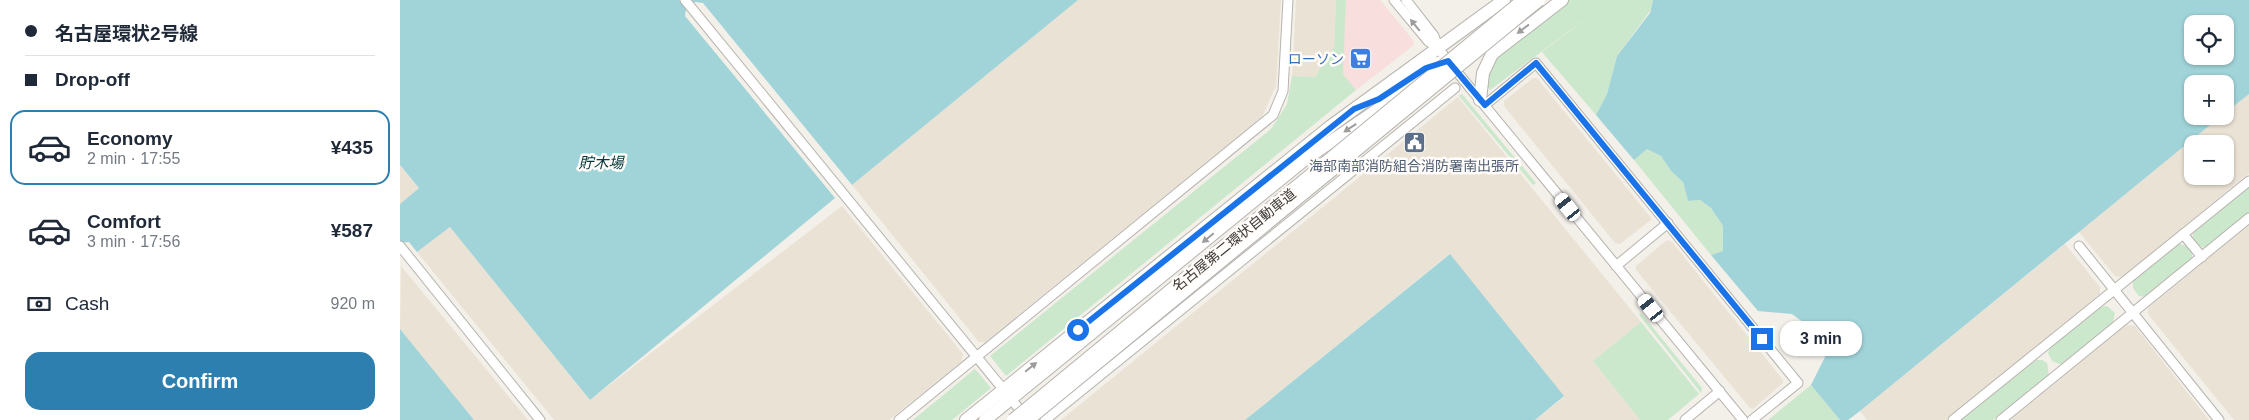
<!DOCTYPE html>
<html lang="en">
<head>
<meta charset="utf-8">
<style>
  body { margin:0; font-family:Helvetica,"Noto Sans JP",sans-serif; background:#f6f6f7; color:#1f2937; height:100vh; display:flex; flex-direction:column; font-size:19px; white-space:nowrap }
  * { box-sizing:border-box; margin:0 }
  p { font-size:16px; color:#747a83 }
  .icon { flex:none; width:28px; height:28px; fill:none; stroke:currentColor; stroke-width:2; stroke-linecap:round; stroke-linejoin:round }
  .map { position:relative; flex:1; overflow:hidden }
  .details { display:flex; flex-direction:column; background:#fff; width:400px }
  .details>* { flex:none }
  .banner { display:grid; align-content:center; height:110px; padding:0 25px; background:#fff }
  .controls { position:absolute; left:1784px; top:15px; display:grid; gap:10px }
  .controls a { display:grid; place-items:center; width:50px; height:50px; border-radius:10px; background:#fff; box-shadow:0 1px 4px #0004; font-size:25px }
  .end { position:absolute; width:22px; height:22px; margin:-11px; border:6px solid #1a73e8; background:#fff; box-shadow:0 0 0 2px #fff }
  .from { border-radius:50% }
  .bubble { position:absolute; height:35px; border-radius:15px; background:#fff; box-shadow:0 1px 4px #0004; font-size:16px; font-weight:800; line-height:35px; text-align:center }
  .car { position:absolute; width:15px; height:30px; margin:-15px -8px; border-radius:6px; box-shadow:0 0 4px 1px #0007; background:linear-gradient(#fff 24%,#345 0 40%,#fff 0 76%,#345 0 86%,#fff 0) }
  .banner b { display:flex; align-items:center; gap:18px; height:48px; font-size:19px }
  .banner b+b { border-top:1px solid #e0e1e3 }
  .banner i { width:12px; height:12px; background:#1f2937 }
  ul { padding:0; list-style:none }
  li { display:flex; align-items:center; gap:15px; height:75px; margin:0 10px 8px; padding:0 15px; border:2px solid transparent; border-radius:15px }
  li div { flex:1 }
  li b { display:block; font-size:19px }
  li em { font-style:normal; font-weight:800 }
  li.active { border-color:#2d7faf }
  li>.icon { width:45px; height:45px; stroke-width:1.5 }
  .pay { display:flex; align-items:center; gap:12px; height:55px; padding:0 25px; font-size:19px }
  .pay p { margin-inline-start:auto }
  .action { display:flex; gap:10px; margin-top:auto; padding:10px 25px }
  .action a { flex:1; height:58px; border-radius:15px; background:#2d7faf; color:#fff; font-size:20px; font-weight:800; line-height:58px; text-align:center }
  main { display:flex; flex:1; min-height:0 }
  .map>svg:first-child { display:block }
  .commercial { fill:#f9dede }
  .built { fill:#eae2d5; fill-rule:evenodd }
  .green { fill:#cbe8cc }
  .water { fill:#a0d4d9; fill-rule:evenodd }
  .lines { fill:none; stroke-linecap:round; stroke-linejoin:round }
  .minor-casing { stroke:#b7b3ae; stroke-width:11 }
  .highway-casing { stroke:#b7b3ae; stroke-width:14 }
  .minor { stroke:#fff; stroke-width:9 }
  .highway { stroke:#fff; stroke-width:12 }
  .highway-bridge-casing { stroke:#b7b3ae; stroke-width:14; stroke-linecap:butt }
  .highway-bridge { stroke:#fff; stroke-width:12 }
  .oneway { fill:#9e9d9c }
  .route { stroke:#1a73e8; stroke-width:6 }
  .labels { text-anchor:middle; dominant-baseline:central; stroke-width:5; stroke-linejoin:round; paint-order:stroke }
  .shop-label { font-size:14px; fill:#366cbe; stroke:#fffcf9; text-anchor:end }
  .service-label { font-size:14px; fill:#4e5e75; stroke:#fffcf9 }
  .street-label { font-size:14px; fill:#3d3b39; stroke:#fffcf9 }
  .water-label { font-size:15px; font-style:italic; fill:#05383c; stroke:#fffcf9 }
</style>
</head>
<body>
<main>
<section class="details">
<div class="banner">
<b><i class="from"></i>名古屋環状2号線</b>
<b><i></i>Drop-off</b>
</div>
<ul>
<li class="active"><svg class="icon" aria-label="car" viewBox="0 0 24 24"><path d="M5 17H2v-5l4-1 3-4h7l3 4 3 1v5h-3M9 17h6M6 11h13"/><circle cx="7" cy="17" r="2"/><circle cx="17" cy="17" r="2"/></svg><div><b>Economy</b><p>2 min · 17:55</p></div><em>¥435</em></li>
<li><svg class="icon" aria-label="car" viewBox="0 0 24 24"><path d="M5 17H2v-5l4-1 3-4h7l3 4 3 1v5h-3M9 17h6M6 11h13"/><circle cx="7" cy="17" r="2"/><circle cx="17" cy="17" r="2"/></svg><div><b>Comfort</b><p>3 min · 17:56</p></div><em>¥587</em></li>
</ul>
<div class="pay"><svg class="icon" aria-label="cash" viewBox="0 0 24 24"><path d="M3 7h18v10H3z"/><circle cx="12" cy="12" r="2"/></svg>Cash<p>920 m</p></div>
<div class="action"><a>Confirm</a></div>
</section>
<div class="map">
<svg width="1849" height="420" viewBox="0 0 1849 420">
  <rect width="100%" height="100%" fill="#f3efe9"/>
  <path class="commercial" d="M946 0H980L1013 40 1014 45 956 90 942 74Z"/>
  <g class="built">
    <path d="M678 0H881L876 86 862 117 585 342H579L452 185Z"/>
    <path d="M896 0H936L934 47 915 77 892 76Z"/>
    <path d="M1133 78H1137L1252 219 1220 244 1215 243 1104 106V101Z"/>
    <path d="M1849 94V173L1722 277 1715 276 1679 232 1821 116H1825V113ZM1792 144H1825V176H1792Z"/>
    <path d="M1058 97 1241 322 1193 361 1240 420H1135L1164 397 1049 254 845 420H661Z"/>
    <path d="M0 165 19 188 0 204Z"/>
    <path d="M442 206 563 354 561 362 489 420H154L17 252 50 227 190 400Z"/>
    <path d="M1849 225V420H1834L1748 314V308Z"/>
    <path d="M1267 240 1272 242 1383 380V383L1353 409 1350 408 1236 270V266Z"/>
    <path d="M1665 244 1700 287V294L1546 420H1467L1460 411Z"/>
    <path d="M1 266 128 420H74L0 329Z"/>
    <path d="M1726 325 1735 326 1809 420H1610Z"/>
  </g>
  <g class="green">
    <path d="M936 0H946L943 74 956 90 606 376 590 356 871 129 887 104 892 76 915 77 934 47Z"/>
    <path d="M1154 0H1253L1250 11 1217 56 1207 94 1196 115 1142 52 1204 5 1090 90 1086 85 1088 59Z"/>
    <path d="M1062 94 1136 183 1133 185 1059 96Z"/>
    <path d="M1247 149 1261 156 1271 171 1283 182 1288 201 1300 200 1311 208 1323 226V251L1311 255 1234 160Z"/>
    <path d="M1849 187V213L1806 248C1797 246 1792 242 1793 233Z"/>
    <path d="M1779 244 1788 246 1792 251V260L1746 297 1739 296 1733 288V281Z"/>
    <path d="M1707 306 1715 313 1713 322 1662 365 1652 361 1648 353 1650 348 1701 307Z"/>
    <path d="M1241 313 1302 388 1301 393 1239 315Z"/>
    <path d="M1241 322 1299 394 1268 420H1240L1193 361Z"/>
    <path d="M1636 360H1642L1647 363 1649 375 1593 420H1561Z"/>
    <path d="M575 369 591 388 552 420H513Z"/>
    <path d="M1411 385 1440 420H1368Z"/>
  </g>
  <g class="water">
    <path d="M0 0H678L452 185 303 3 295 2 286 9 285 16 435 198 190 400 50 227 17 252 9 242 0 243V204L19 188 0 165Z"/>
    <path d="M1253 0H1849V94L1825 113V84H1792V116H1821L1460 411 1448 420H1440L1411 385 1427 353 1422 336 1392 314 1358 311 1311 255 1323 251V226L1311 208 1300 200 1288 201 1283 182 1271 171 1261 156 1247 149 1234 160 1196 115 1207 94 1217 56 1250 13ZM1792 24H1825V56H1792Z"/>
    <path d="M1050 254 1164 396 1135 420H845Z"/>
    <path d="M0 329 74 420H0Z"/>
  </g>
  <g class="lines">
    <defs>
      <g id="minor">
        <path d="M285 0 625 416"/>
        <path d="M994 0 1028 41 1038 48"/>
        <path d="M1006 0 1034 36 1038 48 1048 61 1343 420"/>
        <path d="M1085 105 1136 63 1398 383 1352 420"/>
        <path d="M1783 234 1802 257"/>
        <path d="M0 246 140 420"/>
        <path d="M1679 246 1819 420"/>
        <path d="M1216 266 1268 223"/>
        <path d="M499 420 873 115 883 91 888 0"/>
        <path d="M645 420 1055 88"/>
        <path d="M1285 420 1320 391"/>
        <path d="M1553 420 1849 181"/>
        <path d="M1601 420 1849 218"/>
      </g>
      <g id="highway">
        <path d="M1009 79 1033 64 1048 61"/>
        <path d="M1080 100 1083 73 1092 54 1162 0"/>
        <path d="M566 420 931 126 1104 0"/>
        <path d="M585 420 904 160 1008 89"/>
      </g>
    </defs>
    <use href="#minor" class="minor-casing"/>
    <use href="#highway" class="highway-casing"/>
    <use href="#minor" class="minor"/>
    <use href="#highway" class="highway"/>
    <defs>
      <g id="highway-bridge">
        <path d="M613 420 1123 0"/>
        <path d="M628 420 1139 0"/>
      </g>
    </defs>
    <use href="#highway-bridge" class="highway-bridge-casing"/>
    <use href="#highway-bridge" class="highway-bridge"/>
  </g>
  <defs><path id="oneway-solid" d="M-6-.8H1V-3.2L6.5 0L1 3.2V.8H-6Z" transform="scale(1.25)"/></defs>
  <g class="oneway">
    <use href="#oneway-solid" transform="translate(1015 25) rotate(-129)"/>
    <use href="#oneway-solid" transform="translate(1123 29) rotate(143)"/>
    <use href="#oneway-solid" transform="translate(950 128) rotate(147)"/>
    <use href="#oneway-solid" transform="translate(808 238) rotate(141)"/>
    <use href="#oneway-solid" transform="translate(631 367) rotate(-39)"/>
  </g>
  <g class="lines">
    <path class="route" d="M678 330 954 109 979 99 1026 68 1048 61 1085 105 1136 63 1362 339"/>
  </g>
  <defs>
    <symbol id="supermarket-square" viewBox="-11 -11 22 22"><rect x="-9" y="-9" width="18" height="18" rx="4" fill="#3f7fe0" stroke="#fffcf9"/><path d="M-6-5.5h2.5l.6 2H6L4.5 2H-2.5L-4.4-4H-6ZM-1.5 3.2a1.3 1.3 0 1 0 .1 0ZM3 3.2a1.3 1.3 0 1 0 .1 0Z" fill="#fff"/></symbol>
    <symbol id="civic-square" viewBox="-11 -11 22 22"><rect x="-9" y="-9" width="18" height="18" rx="4" fill="#5c6f8a" stroke="#fffcf9"/><path d="M-.6-6.5H3V-4.5H.6V-3L4-1V1h2V6H-6V1h2V-1L-.6-3ZM-1.2 2.5V6h2.4V2.5Z" fill="#fff"/></symbol>
  </defs>
  <g fill-rule="evenodd">
    <use href="#supermarket-square" x="948" y="46" width="25" height="25"/>
    <use href="#civic-square" x="1002" y="130" width="25" height="25"/>
  </g>
  <g class="labels">
    <g class="shop-label">
      <text x="944" y="59">ローソン</text>
    </g>
    <g class="service-label">
      <text x="1014" y="166">海部南部消防組合消防署南出張所</text>
    </g>
    <g class="street-label">
      <text transform="translate(834 240) rotate(-39)">名古屋第二環状自動車道</text>
    </g>
    <g class="water-label">
      <text x="201" y="162">貯木場</text>
    </g>
  </g>
</svg>
<div class="controls">
<a><svg class="icon" aria-label="locate" viewBox="0 0 24 24"><circle cx="12" cy="12" r="6"/><path d="M12 2v4M12 18v4M2 12h4M18 12h4"/></svg></a>
<a>+</a>
<a>−</a>
</div>
<i class="end from" style="left:678px;top:330px"></i>
<i class="end" style="left:1362px;top:339px"></i>
<div class="bubble" style="left:1380px;top:321px;width:82px">3 min</div>
<i class="car" style="left:1168px;top:207px;rotate:321deg"></i>
<i class="car" style="left:1251px;top:308px;rotate:321deg"></i>
</div>
</main>
</body>
</html>
